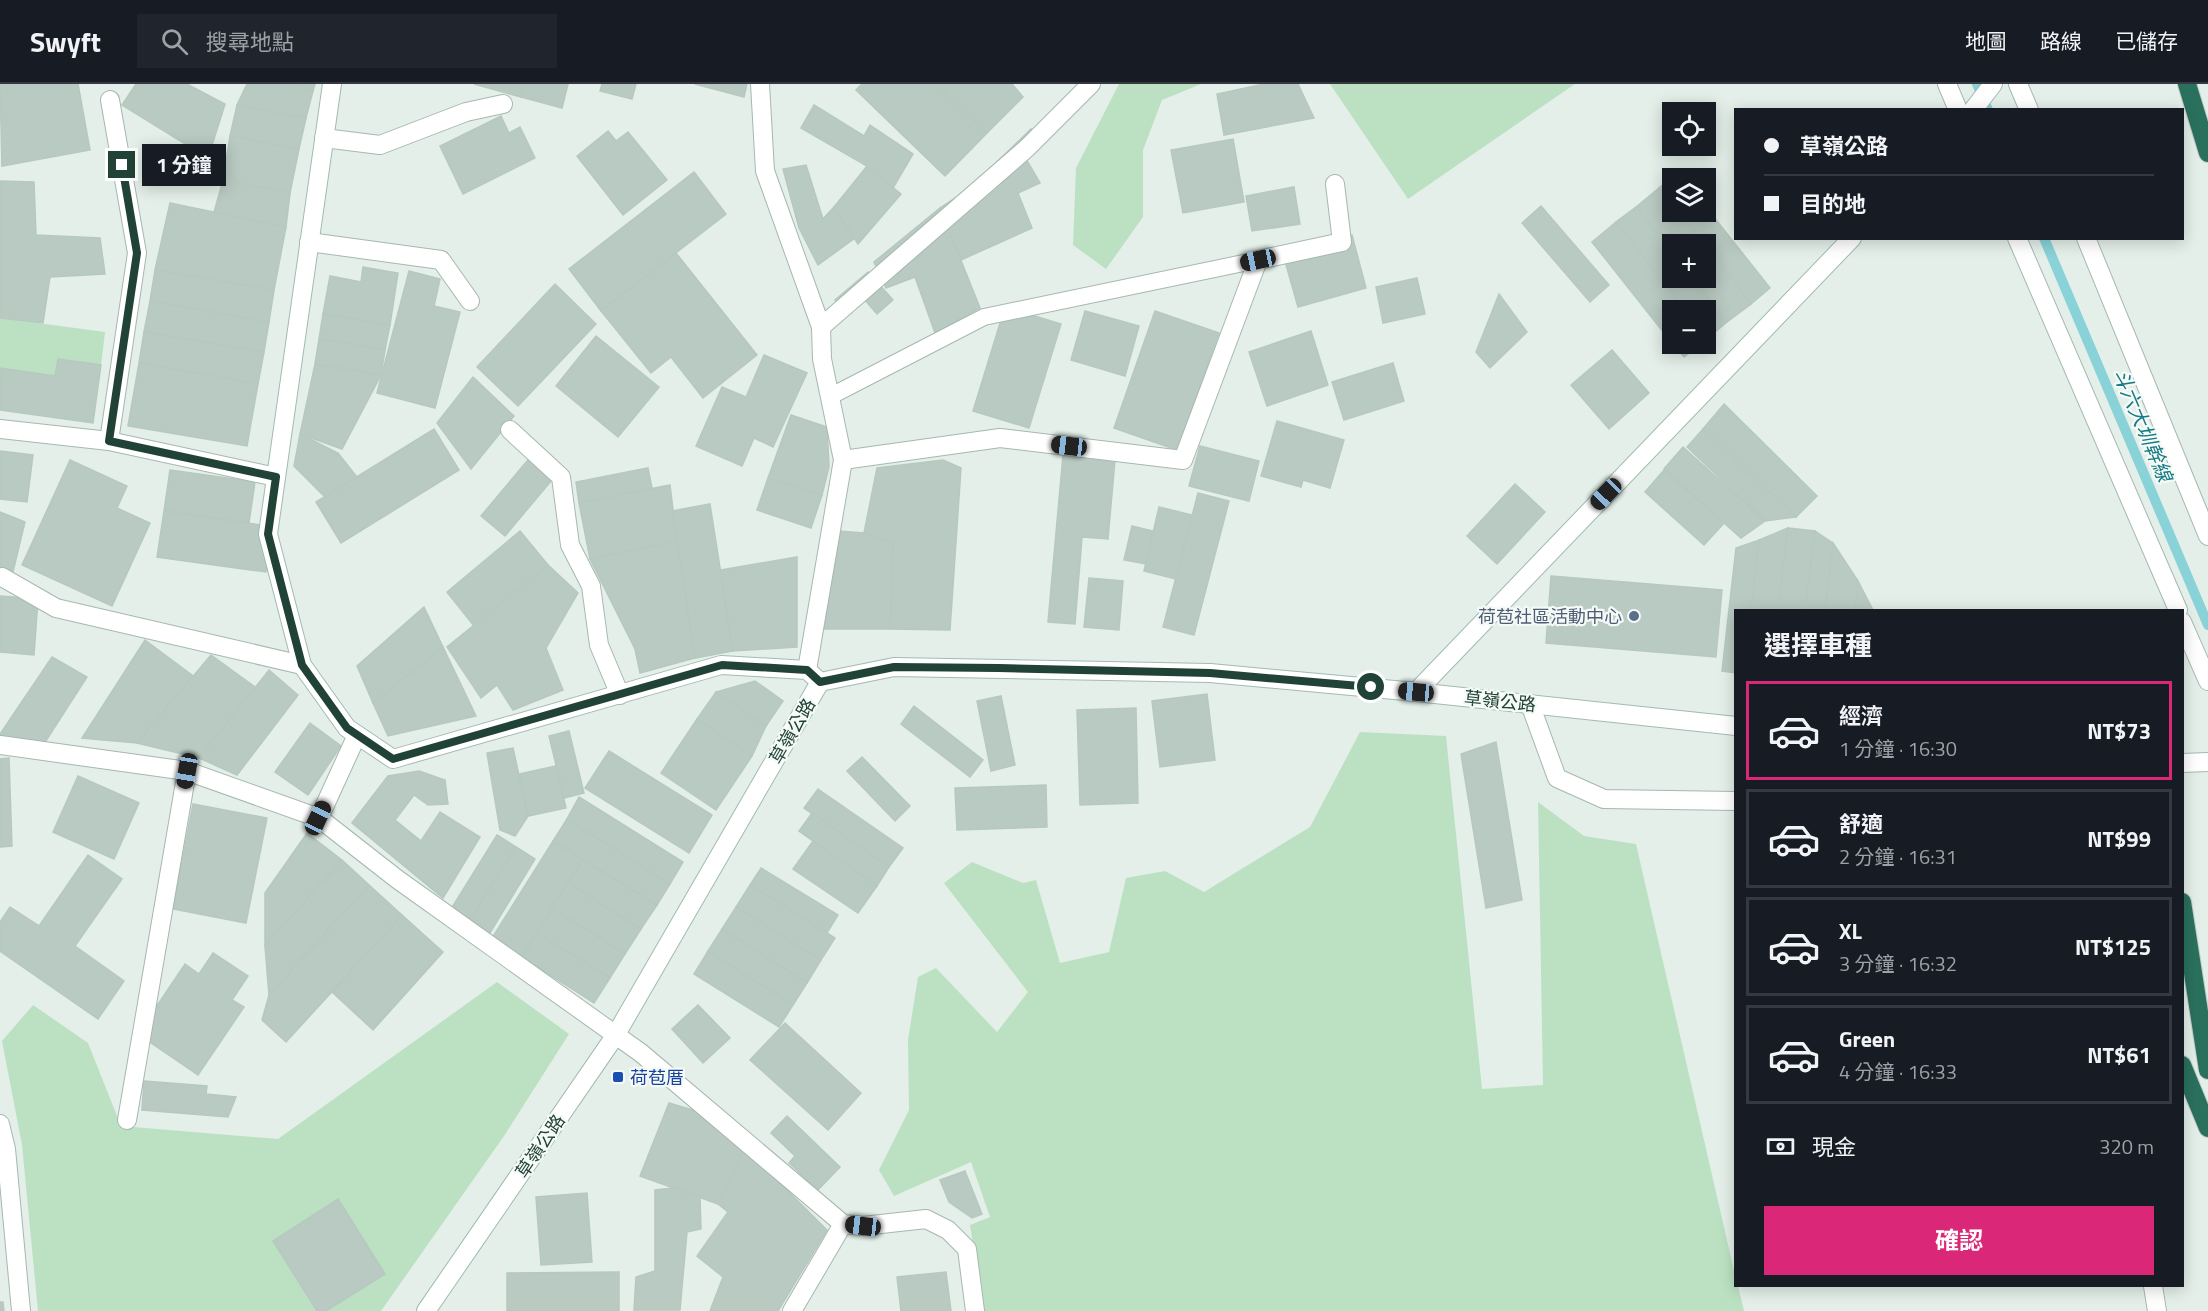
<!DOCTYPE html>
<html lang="zh-TW">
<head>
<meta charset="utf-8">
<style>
  body { margin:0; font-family:"Titillium Web","Noto Sans TC",sans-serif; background:#20242c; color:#f1f3f6; height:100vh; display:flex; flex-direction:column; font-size:22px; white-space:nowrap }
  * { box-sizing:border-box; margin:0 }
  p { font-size:20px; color:#9ea1a6 }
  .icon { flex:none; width:33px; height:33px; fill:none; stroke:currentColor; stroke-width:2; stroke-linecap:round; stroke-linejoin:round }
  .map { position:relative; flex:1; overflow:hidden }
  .drawer { position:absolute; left:1734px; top:525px; width:450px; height:678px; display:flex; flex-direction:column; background:#171b24; border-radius:0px; box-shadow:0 3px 15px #0003 }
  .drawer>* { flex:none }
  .guide { position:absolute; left:1734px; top:24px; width:450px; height:132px; border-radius:0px; box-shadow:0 3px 15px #0003; display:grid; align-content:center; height:132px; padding:0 30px; background:#171b24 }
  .controls { position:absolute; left:1662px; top:18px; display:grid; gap:12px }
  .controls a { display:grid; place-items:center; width:54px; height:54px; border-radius:0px; background:#171b24; box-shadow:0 3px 15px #0003; font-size:30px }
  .end { position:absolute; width:27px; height:27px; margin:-14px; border:8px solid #214237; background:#fff; box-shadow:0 0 0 3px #fff }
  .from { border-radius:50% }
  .bubble { position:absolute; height:42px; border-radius:0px; background:#171b24; box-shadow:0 3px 15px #0003; font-size:20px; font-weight:700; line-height:42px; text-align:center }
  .car { position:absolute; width:18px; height:36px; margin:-18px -9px; border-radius:8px; box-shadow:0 0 4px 2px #0007; background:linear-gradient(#222 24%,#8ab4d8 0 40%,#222 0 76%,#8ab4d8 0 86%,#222 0) }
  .guide b { display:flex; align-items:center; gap:21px; height:57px; font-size:22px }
  .guide b+b { border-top:2px solid #363941 }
  .guide i { width:15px; height:15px; background:#f1f3f6 }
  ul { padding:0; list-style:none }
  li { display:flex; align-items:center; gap:18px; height:99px; margin:0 12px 9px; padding:0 18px; border:3px solid #363941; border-radius:0px }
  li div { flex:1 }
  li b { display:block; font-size:22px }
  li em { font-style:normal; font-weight:700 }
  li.selected { border-color:#db2777 }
  li>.icon { width:54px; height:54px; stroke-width:1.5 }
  h2 { padding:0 30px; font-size:27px; line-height:72px }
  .pay { display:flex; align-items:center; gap:15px; height:66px; padding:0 30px; font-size:22px }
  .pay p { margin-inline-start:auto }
  .cta { display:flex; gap:12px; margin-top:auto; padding:12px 30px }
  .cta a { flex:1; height:69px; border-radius:0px; background:#db2777; color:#fff; font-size:24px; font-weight:700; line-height:69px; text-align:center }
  header { display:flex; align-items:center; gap:36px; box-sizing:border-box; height:84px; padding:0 30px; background:#171b24; border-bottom:2px solid #363941 }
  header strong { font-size:28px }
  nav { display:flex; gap:33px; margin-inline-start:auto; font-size:21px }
  .search { width:420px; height:54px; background:#20242c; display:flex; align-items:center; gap:15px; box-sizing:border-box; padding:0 21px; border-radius:0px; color:#9ea1a6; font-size:22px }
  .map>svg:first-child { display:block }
  .green { fill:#bbe1c2 }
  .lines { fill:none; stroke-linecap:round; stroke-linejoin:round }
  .stream { stroke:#88d2d8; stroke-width:10 }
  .building { fill:#b9cac2; stroke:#b6c9bf; stroke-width:1.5 }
  .lane-casing { stroke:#a6b8b0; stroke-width:18 }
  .street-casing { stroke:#a6b8b0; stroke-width:20 }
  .secondary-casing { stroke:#a1bbb0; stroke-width:20 }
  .highway-casing { stroke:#c1cac7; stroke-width:20 }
  .lane { stroke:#fff; stroke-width:16 }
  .street { stroke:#fff; stroke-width:18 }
  .secondary { stroke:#fff; stroke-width:18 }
  .highway { stroke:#2a715d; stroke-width:18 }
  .route { stroke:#214237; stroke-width:8 }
  .service-dot { fill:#5c6f8a; stroke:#f5faf7; stroke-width:2 }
  .transit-dot { fill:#1a4fb4; stroke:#f5faf7; stroke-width:2 }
  .labels { text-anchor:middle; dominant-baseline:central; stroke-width:4.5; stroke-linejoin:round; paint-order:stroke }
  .service-label { font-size:18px; fill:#4e5e75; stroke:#f5faf7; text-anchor:end }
  .street-label { font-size:18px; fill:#214237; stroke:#f5faf7 }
  .transit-label { font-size:18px; fill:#164399; stroke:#f5faf7; text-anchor:start }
  .water-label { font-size:20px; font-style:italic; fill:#167b84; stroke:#f5faf7 }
</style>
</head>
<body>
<header>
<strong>Swyft</strong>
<div class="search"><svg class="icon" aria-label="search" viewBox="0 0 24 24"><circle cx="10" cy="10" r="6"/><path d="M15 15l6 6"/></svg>搜尋地點</div>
<nav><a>地圖</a><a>路線</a><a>已儲存</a></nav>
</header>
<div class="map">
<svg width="2208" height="1227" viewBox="0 0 2208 1227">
  <rect width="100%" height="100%" fill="#e4efe9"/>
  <g class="green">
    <path d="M1119 0H1201L1162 16 1143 66V133L1106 185 1073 161 1076 84Z"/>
    <path d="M1330 0H1575L1408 115Z"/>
    <path d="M0 234 105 248 101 281 59 275 55 292 0 284Z"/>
    <path d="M1360 648 1446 652 1482 1005 1543 1001 1538 718 1584 752 1636 760 1735 1191 1736 1202H1738L1744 1227H984L970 1141 990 1133 971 1078 894 1112 879 1086 909 1026 908 956 918 893 936 884 997 948 1028 908 944 799 972 778 1023 799 1036 796 1060 879 1109 868 1126 794 1165 787 1204 808 1310 743Z"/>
    <path d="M497 898 569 950 504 1052 381 1227H38L22 1061 2 957 33 921 88 959 121 1042 278 1055Z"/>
  </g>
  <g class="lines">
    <g class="stream">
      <path d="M1977 0 1988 26"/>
      <path d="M2044 154 2208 541"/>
    </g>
  </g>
  <g class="building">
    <path d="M0 0H78L90 66 2 82Z"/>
    <path d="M136 0H187L225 20 208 74 122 21Z"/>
    <path d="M247 0H298L313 7 306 34 237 21Z"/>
    <path d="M298 0H315L313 7Z"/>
    <path d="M474 0H524L521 13Z"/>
    <path d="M524 0H568L562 24 521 13Z"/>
    <path d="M602 0H636L632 15 600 7Z"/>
    <path d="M695 0H747L744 13Z"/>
    <path d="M862 0H937L987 49 945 92 856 6Z"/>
    <path d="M937 0H1012L1023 13 987 49Z"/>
    <path d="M1264 0H1298L1314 34 1224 51 1217 10Z"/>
    <path d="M237 21 306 34 299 65 230 52Z"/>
    <path d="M814 21 864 52 870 41 913 70 893 104 867 82 801 44Z"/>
    <path d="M501 32 509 49 520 43 535 74 463 110 440 62Z"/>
    <path d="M1031 45 1045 54 1025 73 1040 99 1018 109 1032 144 961 176 940 124 969 105Z"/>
    <path d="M608 47 616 57 628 48 667 96 623 131 577 72Z"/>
    <path d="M230 52 299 65 290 109 223 96Z"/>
    <path d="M1233 55 1244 118 1183 129 1171 66Z"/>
    <path d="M806 81 823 135 834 123 855 154 818 181 799 144 783 85Z"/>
    <path d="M867 82 901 110 858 160 834 123Z"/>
    <path d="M694 88 726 130 601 227 569 185Z"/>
    <path d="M1678 89 1682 94H1672V121L1659 104Z"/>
    <path d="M223 96 290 109 286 143 214 128Z"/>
    <path d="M0 97 34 98 36 151 100 154 105 190 50 193 43 239 0 234Z"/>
    <path d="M1294 103 1300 140 1252 147 1246 112Z"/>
    <path d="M1659 104 1672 121V128H1678L1704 160H1672V169L1636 123Z"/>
    <path d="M170 119 286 143 274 206 155 186Z"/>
    <path d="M1541 122 1609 201 1590 218 1522 139Z"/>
    <path d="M1636 123 1672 169V194H1692L1727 238 1708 254 1706 251V226H1686L1616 138Z"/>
    <path d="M1706 123 1770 204 1751 220 1678 128H1706Z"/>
    <path d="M940 124 980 224 935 249 915 193 886 204 874 178Z"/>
    <path d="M1616 138 1686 226H1672V259L1592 158Z"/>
    <path d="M1352 151 1366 204 1298 223 1283 170Z"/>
    <path d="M1706 162 1751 220 1727 238 1692 194H1706Z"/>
    <path d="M676 169 757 271 703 314 671 273 651 289 601 227Z"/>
    <path d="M363 183 398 189 390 241 323 230 330 192 361 198Z"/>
    <path d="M155 186 274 206 269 238 150 217Z"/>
    <path d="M409 187 440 195 434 222 460 228 435 324 377 309Z"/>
    <path d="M868 188 893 216 877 230 864 215 847 230 835 216Z"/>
    <path d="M1417 194 1425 230 1383 239 1376 203Z"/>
    <path d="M555 200 596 240 518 322 477 283Z"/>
    <path d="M1499 210 1527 248 1490 284 1476 268Z"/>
    <path d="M150 217 269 238 264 268 144 248Z"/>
    <path d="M1005 223 1061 240 1029 344 973 327Z"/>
    <path d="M1085 227 1139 242 1125 292 1071 276Z"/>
    <path d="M1155 227 1219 249 1177 366 1114 344Z"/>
    <path d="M323 230 390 241 385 266 319 255Z"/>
    <path d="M1311 247 1328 301 1267 322 1249 268Z"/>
    <path d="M144 248 264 268 258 300 139 279Z"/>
    <path d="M596 252 659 303 618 353 556 302Z"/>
    <path d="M319 255 385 266 381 291 315 280Z"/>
    <path d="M1673 260H1701L1684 273Z"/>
    <path d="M1612 266 1649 309 1609 345 1571 301Z"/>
    <path d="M764 271 807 289 773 363 754 354 742 382 696 362 722 303 746 313Z"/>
    <path d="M58 275 101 281 93 339 0 326V284L55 292Z"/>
    <path d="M139 279 258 300 247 362 128 342Z"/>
    <path d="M1393 279 1404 317 1344 336 1332 298Z"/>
    <path d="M315 280 381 291 342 365 300 350Z"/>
    <path d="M473 293 514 332 471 385 437 339Z"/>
    <path d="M1724 320 1817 412 1796 433 1703 345Z"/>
    <path d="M791 331 827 343 829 383 822 411 768 394Z"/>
    <path d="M1277 337 1344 356 1330 404 1303 396 1301 403 1261 392Z"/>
    <path d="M434 345 459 386 341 459 316 418Z"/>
    <path d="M1703 345 1796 433 1765 437 1687 363Z"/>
    <path d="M300 350 338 369 357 393 325 413 294 382Z"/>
    <path d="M1200 362 1259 377 1249 417 1189 402Z"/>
    <path d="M1683 363 1765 437 1741 454 1724 439 1664 385Z"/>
    <path d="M0 367 33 371 27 418 0 415Z"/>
    <path d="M532 371 556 391 505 452 481 432Z"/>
    <path d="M1063 371 1115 376 1108 455 1082 453 1075 540 1048 538Z"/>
    <path d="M70 376 127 402 117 424 150 439 112 522 22 481Z"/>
    <path d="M943 376 961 384 950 546 890 545 893 458 864 449 877 384Z"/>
    <path d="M648 384 652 404 579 419 576 398Z"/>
    <path d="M170 386 255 398 249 439 164 427Z"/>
    <path d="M1664 386 1724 439 1704 461 1645 408Z"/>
    <path d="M768 394 822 411 811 444 757 426Z"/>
    <path d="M1515 400 1545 428 1497 480 1467 452Z"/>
    <path d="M670 401 677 458 590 475 579 419Z"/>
    <path d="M1198 409 1229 417 1194 551 1163 543Z"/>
    <path d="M710 420 733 567 695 574 672 427Z"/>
    <path d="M1159 423 1192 431 1176 495 1144 487Z"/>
    <path d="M164 427 274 443 266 488 157 473Z"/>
    <path d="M0 428 25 438 12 492 0 490Z"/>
    <path d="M1132 442 1153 447 1146 480 1124 476Z"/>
    <path d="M1788 444 1778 526H1751L1759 456Z"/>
    <path d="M1788 444 1815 447 1805 526H1778Z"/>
    <path d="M520 447 548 481 474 542 447 508Z"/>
    <path d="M838 447 864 449 893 458 890 545H824Z"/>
    <path d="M1815 447 1833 459 1825 526H1805Z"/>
    <path d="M1759 456 1751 526H1736V589L1722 587 1736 464Z"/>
    <path d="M677 458 695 574 640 589 635 565 590 475Z"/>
    <path d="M1833 459 1858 497 1855 526H1825Z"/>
    <path d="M797 473V563L733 567 720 486Z"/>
    <path d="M548 481 578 509 546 564 563 606 513 626 497 601 481 614 447 563Z"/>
    <path d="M1551 492 1722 506 1716 573 1546 559Z"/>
    <path d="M1089 494 1123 497 1119 546 1084 543Z"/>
    <path d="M1858 497 1873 526H1855Z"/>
    <path d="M0 512 38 515 34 571 0 568Z"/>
    <path d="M424 523 443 563 373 619 357 582Z"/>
    <path d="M145 556 193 592 137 659 82 654Z"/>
    <path d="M443 563 476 632 388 652 373 619Z"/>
    <path d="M211 571 255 603 199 674 137 659Z"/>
    <path d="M52 573 87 593 42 663 0 657V650Z"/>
    <path d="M269 586 298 611 237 691 199 674Z"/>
    <path d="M755 597 783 617 766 642 716 608Z"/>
    <path d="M716 608 766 642 752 672 697 635Z"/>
    <path d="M1207 610 1215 676 1160 683 1152 617Z"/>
    <path d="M1001 612 1015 681 991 687 977 617Z"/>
    <path d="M914 622 983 676 970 693 901 640Z"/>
    <path d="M1136 624 1138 719 1080 721 1077 626Z"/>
    <path d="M697 635 752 672 716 726 661 689Z"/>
    <path d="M310 639 341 662 308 711 275 688Z"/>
    <path d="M569 647 584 709 564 714 549 652Z"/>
    <path d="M1496 658 1522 816 1486 824 1461 670Z"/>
    <path d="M513 664 528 732 515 752 500 746 487 669Z"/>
    <path d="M609 667 712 731 689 769 585 704Z"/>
    <path d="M862 673 910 722 895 737 847 687Z"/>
    <path d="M9 674 12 762 0 763V675Z"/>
    <path d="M556 682 566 724 528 732 519 690Z"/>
    <path d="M419 687 445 696 448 720 428 721 414 711 395 736 421 757 440 728 480 753 443 814 352 739 388 692Z"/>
    <path d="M78 692 139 719 114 775 53 748Z"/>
    <path d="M1046 701 1047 743 957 746 955 704Z"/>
    <path d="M818 705 903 764 889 783 804 724Z"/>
    <path d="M579 713 683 778 670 800 567 735Z"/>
    <path d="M193 720 267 734 246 839 173 825Z"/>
    <path d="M812 729 889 783 877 802 799 747Z"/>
    <path d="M567 735 670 800 657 821 553 757Z"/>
    <path d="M307 749 342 776 265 862V809Z"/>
    <path d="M497 751 516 763 470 836 451 825Z"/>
    <path d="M553 757 583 776 522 873 492 854Z"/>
    <path d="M813 757 877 802 858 829 793 785Z"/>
    <path d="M516 763 535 775 490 849 470 836Z"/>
    <path d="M88 771 122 795 75 862 124 897 98 935 0 867V838L10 823 39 842Z"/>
    <path d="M342 776 369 801 269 911 265 862Z"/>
    <path d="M583 776 657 821 641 845 568 799Z"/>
    <path d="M761 784 838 831 827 849 750 801Z"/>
    <path d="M568 799 641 845 625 870 552 824Z"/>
    <path d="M369 801 402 831 286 958 262 936 269 911Z"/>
    <path d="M750 801 835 854 821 876 736 823Z"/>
    <path d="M736 823 821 876 807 899 722 845Z"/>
    <path d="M552 824 625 870 610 894 537 849Z"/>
    <path d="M402 831 443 868 373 946 332 908Z"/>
    <path d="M722 845 807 899 793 921 708 867Z"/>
    <path d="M537 849 610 894 594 919 522 873Z"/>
    <path d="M708 867 793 921 779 943 694 890Z"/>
    <path d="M213 869 248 892 232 916 244 923 198 991 138 950 185 880 199 890Z"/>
    <path d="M698 921 730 954 703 979 672 945Z"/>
    <path d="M785 939 861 1009 828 1046 750 976Z"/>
    <path d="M144 997 207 1002 206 1010 236 1013 228 1033 142 1026Z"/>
    <path d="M669 1019 713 1032 745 1064 718 1120 640 1092Z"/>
    <path d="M787 1032 840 1083 818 1106 789 1079 795 1072 771 1049Z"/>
    <path d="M745 1064 827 1146 778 1227H710L723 1193 697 1172 728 1128 718 1120Z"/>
    <path d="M965 1087 982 1130 972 1134 949 1118 940 1096Z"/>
    <path d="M673 1104 700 1113 701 1145 687 1148 680 1226H634L636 1193 655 1187V1106Z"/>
    <path d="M587 1109 592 1178 541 1181 536 1113Z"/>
    <path d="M338 1115 385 1190 326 1227H317L273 1157Z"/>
    <path d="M619 1188V1227H507V1189Z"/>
    <path d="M946 1188 951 1227H901L897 1193Z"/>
    <path d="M0 1218H3L4 1227H0Z"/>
  </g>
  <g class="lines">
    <defs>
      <path id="lane" d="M831 312 984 233 1258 176"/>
      <g id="street">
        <path d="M760 0 765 87 821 243 822 275 843 376 807 586"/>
        <path d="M1947 0 1958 26"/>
        <path d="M2018 0 2029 26"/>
        <path d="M324 54 380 61 466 28 503 20"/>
        <path d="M2017 154 2178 526"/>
        <path d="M2086 154 2208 452"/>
        <path d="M309 158 441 176 470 217"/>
        <path d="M821 243 1027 64 1091 0"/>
        <path d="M0 345 109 357 276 393"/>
        <path d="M510 346 561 393 570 461 591 502 599 561 620 611"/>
        <path d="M109 357 137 169 110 16"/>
        <path d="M843 376 1000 354 1183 376 1258 176 1342 158 1335 100"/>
        <path d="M2 493 56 524 302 581"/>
        <path d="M2182 538 2208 597"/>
        <path d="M1530 620 1557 694 1604 715 1736 717"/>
        <path d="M0 661 187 687 319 734 397 795 641 969 843 1140 863 1142 926 1135 948 1146 967 1165 975 1227"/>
        <path d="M319 734 357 651"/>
        <path d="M127 1036 187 687"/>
        <path d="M0 1040 6 1065 21 1227"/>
        <path d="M2153 1202 2157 1227"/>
        <path d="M792 1227 843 1140"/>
      </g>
      <g id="secondary">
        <path d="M332 0 268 450 302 581 347 644 393 675 721 581 807 586 820 598"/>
        <path d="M1973 26 1993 0"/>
        <path d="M1416 608 1852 154"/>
        <path d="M2182 679 2208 678"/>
        <path d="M426 1227 615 952 820 598 894 583 1210 589 1416 608 1736 642"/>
      </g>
      <g id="highway">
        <path d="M2187 0 2208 69"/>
        <path d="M2182 818 2208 986"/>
        <path d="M2182 981 2208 1044"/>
      </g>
    </defs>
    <use href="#lane" class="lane-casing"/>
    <use href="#street" class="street-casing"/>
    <use href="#secondary" class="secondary-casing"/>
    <use href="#highway" class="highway-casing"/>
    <use href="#lane" class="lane"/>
    <use href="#street" class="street"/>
    <use href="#secondary" class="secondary"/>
    <use href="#highway" class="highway"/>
  </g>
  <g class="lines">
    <path class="route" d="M122 81 137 169 109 357 276 393 268 450 302 581 347 644 393 675 722 581 807 586 820 598 894 583 999 584 1210 589 1371 603"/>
  </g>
  <circle class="service-dot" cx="1634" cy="532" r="6"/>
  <rect class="transit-dot" x="612" y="987" width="12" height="12" rx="3"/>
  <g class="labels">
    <g class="service-label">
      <text x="1622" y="532">荷苞社區活動中心</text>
    </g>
    <g class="street-label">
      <text transform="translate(1500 617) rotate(6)">草嶺公路</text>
      <text transform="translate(792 647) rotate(-60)">草嶺公路</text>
      <text transform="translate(540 1062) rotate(-56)">草嶺公路</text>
    </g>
    <g class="transit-label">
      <text x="630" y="993">荷苞厝</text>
    </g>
    <g class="water-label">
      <text transform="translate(2143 341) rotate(67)">斗六大圳幹線</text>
    </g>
  </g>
</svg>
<div class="controls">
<a><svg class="icon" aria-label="locate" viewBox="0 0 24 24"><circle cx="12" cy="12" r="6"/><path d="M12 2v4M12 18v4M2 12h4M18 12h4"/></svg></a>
<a><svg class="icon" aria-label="layers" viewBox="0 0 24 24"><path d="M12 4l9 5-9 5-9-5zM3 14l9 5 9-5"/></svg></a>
<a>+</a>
<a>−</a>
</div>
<i class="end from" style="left:1371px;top:603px"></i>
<i class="end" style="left:122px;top:81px"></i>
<div class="bubble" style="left:142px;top:60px;width:84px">1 分鐘</div>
<i class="car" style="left:1258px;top:176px;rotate:258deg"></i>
<i class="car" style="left:1069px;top:362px;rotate:277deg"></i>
<i class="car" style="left:1606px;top:410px;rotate:224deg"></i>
<i class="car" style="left:1416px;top:608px;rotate:275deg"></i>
<i class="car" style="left:187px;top:687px;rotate:190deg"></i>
<i class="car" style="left:318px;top:734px;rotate:25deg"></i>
<i class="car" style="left:863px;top:1142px;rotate:277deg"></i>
<div class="guide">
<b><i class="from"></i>草嶺公路</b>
<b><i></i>目的地</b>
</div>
<section class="drawer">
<h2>選擇車種</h2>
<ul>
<li class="selected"><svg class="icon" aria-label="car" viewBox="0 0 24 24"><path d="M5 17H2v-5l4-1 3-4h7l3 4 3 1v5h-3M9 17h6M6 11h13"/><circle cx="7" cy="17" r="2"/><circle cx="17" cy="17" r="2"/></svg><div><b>經濟</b><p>1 分鐘 · 16:30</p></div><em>NT$73</em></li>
<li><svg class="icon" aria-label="car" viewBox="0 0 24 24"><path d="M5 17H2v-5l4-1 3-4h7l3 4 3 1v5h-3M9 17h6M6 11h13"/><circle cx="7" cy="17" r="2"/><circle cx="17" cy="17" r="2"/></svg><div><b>舒適</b><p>2 分鐘 · 16:31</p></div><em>NT$99</em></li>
<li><svg class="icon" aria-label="car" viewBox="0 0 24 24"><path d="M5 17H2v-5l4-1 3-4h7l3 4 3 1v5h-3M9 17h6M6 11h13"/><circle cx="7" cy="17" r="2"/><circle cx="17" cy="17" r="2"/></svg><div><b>XL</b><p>3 分鐘 · 16:32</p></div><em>NT$125</em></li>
<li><svg class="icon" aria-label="car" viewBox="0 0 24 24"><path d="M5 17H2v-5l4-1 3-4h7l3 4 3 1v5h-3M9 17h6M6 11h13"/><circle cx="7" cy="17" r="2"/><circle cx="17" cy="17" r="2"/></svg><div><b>Green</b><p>4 分鐘 · 16:33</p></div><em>NT$61</em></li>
</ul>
<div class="pay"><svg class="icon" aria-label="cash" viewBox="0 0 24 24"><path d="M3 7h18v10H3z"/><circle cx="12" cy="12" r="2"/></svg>現金<p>320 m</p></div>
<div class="cta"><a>確認</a></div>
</section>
</div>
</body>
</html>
